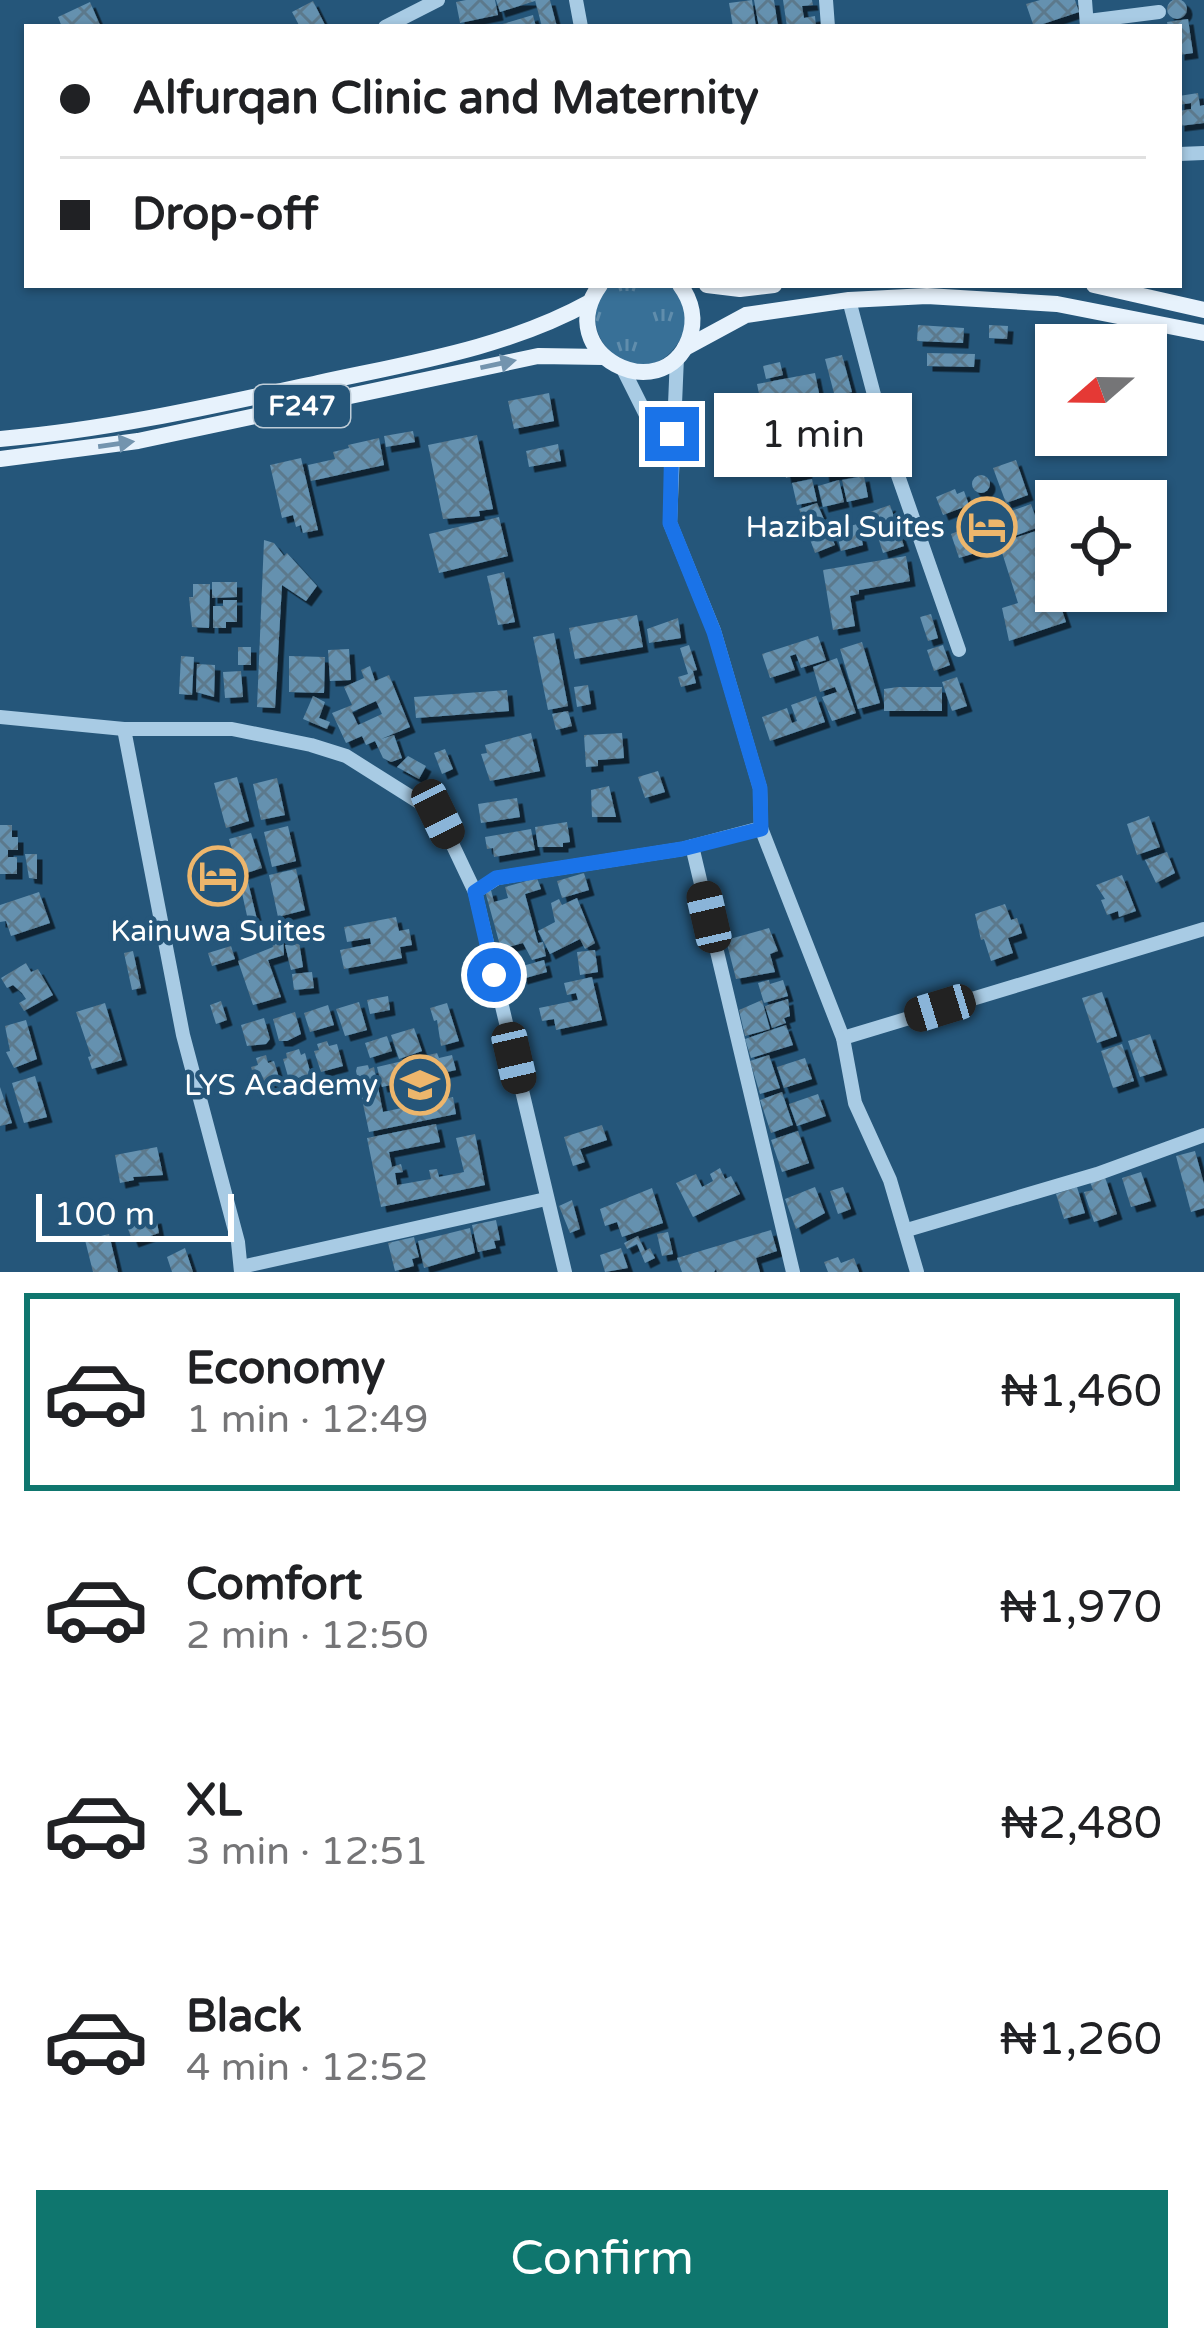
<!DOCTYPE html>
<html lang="en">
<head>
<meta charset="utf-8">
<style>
  body { margin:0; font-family:"Varela Round",sans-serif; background:#f2f2f2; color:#202124; height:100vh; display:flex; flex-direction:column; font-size:45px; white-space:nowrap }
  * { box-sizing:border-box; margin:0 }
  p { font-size:39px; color:#757577 }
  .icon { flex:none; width:66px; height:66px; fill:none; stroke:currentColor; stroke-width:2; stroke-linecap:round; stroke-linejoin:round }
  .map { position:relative; height:1272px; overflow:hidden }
  .sheet { display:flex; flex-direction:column; background:#fff; flex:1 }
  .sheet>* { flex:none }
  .banner { position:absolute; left:24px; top:24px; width:1158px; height:264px; border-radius:0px; box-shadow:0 3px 9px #0004; display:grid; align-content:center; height:264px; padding:0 36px; background:#fff }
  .needle { width:78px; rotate:250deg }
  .buttons { position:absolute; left:1035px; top:324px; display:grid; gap:24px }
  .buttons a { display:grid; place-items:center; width:132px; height:132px; border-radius:0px; background:#fff; box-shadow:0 3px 9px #0004; font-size:60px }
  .scale { position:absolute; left:36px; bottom:30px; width:198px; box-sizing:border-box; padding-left:12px; border:6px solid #fff; border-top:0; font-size:33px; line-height:42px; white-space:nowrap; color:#fff; -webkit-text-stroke:9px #25567a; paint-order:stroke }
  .end { position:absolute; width:54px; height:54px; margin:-27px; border:15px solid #1a73e8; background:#fff; box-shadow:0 0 0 6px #fff }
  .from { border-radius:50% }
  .bubble { position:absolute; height:84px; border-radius:0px; background:#fff; box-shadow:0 3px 9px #0004; font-size:39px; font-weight:600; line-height:84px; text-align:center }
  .car { position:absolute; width:36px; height:72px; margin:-36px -18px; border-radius:15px; box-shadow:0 0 9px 3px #0007; background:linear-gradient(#222 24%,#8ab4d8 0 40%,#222 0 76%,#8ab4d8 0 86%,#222 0) }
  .banner b { display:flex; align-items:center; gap:42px; height:114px; font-size:45px }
  .banner b+b { border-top:3px solid #e0e0e0 }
  .banner i { width:30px; height:30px; background:#202124 }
  ul { padding:21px 0 0; list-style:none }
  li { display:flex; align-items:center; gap:36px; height:198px; margin:0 24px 18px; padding:0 12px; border:6px solid transparent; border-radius:0px }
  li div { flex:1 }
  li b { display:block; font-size:45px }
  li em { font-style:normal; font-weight:600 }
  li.selected { border-color:#0f766e }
  li>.icon { width:108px; height:108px; stroke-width:1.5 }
  .button { display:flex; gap:24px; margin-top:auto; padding:24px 36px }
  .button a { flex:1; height:138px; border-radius:0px; background:#0f766e; color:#fff; font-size:48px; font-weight:600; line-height:138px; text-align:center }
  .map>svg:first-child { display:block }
  .grass { fill:url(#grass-tufts) }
  .building { fill:url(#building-cross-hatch); fill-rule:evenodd; filter:url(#shadow) }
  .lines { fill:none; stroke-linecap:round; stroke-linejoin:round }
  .minor { stroke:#a8cbe4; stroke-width:14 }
  .major { stroke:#e7f2fc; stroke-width:16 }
  .oneway { fill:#7394ae }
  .route { stroke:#1a73e8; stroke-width:15 }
  .labels { text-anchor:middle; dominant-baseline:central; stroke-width:9; stroke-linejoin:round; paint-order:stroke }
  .shield { fill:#25567a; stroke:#beccd7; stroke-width:3 }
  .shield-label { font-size:27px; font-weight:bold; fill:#fff }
  .poi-label { font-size:30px; fill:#fff; stroke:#25567a; text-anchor:end }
</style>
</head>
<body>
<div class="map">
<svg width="1204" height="1272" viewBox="0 0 1204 1272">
  <defs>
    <pattern id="grass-tufts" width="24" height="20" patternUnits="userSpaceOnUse" patternTransform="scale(3)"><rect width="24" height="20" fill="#387097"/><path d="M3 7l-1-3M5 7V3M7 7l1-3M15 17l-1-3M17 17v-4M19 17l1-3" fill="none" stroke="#608dac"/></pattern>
    <pattern id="building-cross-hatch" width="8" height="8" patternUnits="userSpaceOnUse" patternTransform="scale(3)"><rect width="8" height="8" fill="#6591af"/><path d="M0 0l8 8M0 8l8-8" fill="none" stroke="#5c798c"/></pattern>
    <filter id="shadow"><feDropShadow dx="5.5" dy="5.5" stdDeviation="0" flood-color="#0009"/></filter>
  </defs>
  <rect width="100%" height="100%" fill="#25567a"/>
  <path class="grass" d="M610 285H671C683 300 690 320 681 338 644 405 562 333 610 285Z"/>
  <g class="building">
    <circle cx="1177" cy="9" r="10"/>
    <path d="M466 0H495L498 15 460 23 456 2Z"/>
    <path d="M496 0H535V1L500 12Z"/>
    <path d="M535 0H550L557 27H542Z"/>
    <path d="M752 0 756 27H733L729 3Z"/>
    <path d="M754 0H774L778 27H759Z"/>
    <path d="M783 0H812L813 5 802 6 804 18 815 16 816 27H787Z"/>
    <path d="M1040 0H1075L1079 12 1034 27 1026 4Z"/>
    <path d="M313 1 326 27H300L292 12Z"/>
    <path d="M90 2 100 25 62 27 58 17Z"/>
    <path d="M533 15 536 27H496V26Z"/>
    <path d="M1188 19 1193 53 1179 55V27H1168L1167 22Z"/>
    <path d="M1198 93 1200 106 1204 105V123L1179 126V111L1191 109V103L1179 105V96Z"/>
    <path d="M918 325 964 328 963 343 917 341Z"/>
    <path d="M989 325 1008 326 1007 339 989 338Z"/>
    <path d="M927 353 975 354 974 367 927 366Z"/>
    <path d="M842 355 852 392 835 397 825 359Z"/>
    <path d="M780 362 783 375 766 379 763 366Z"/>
    <path d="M815 373 819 393 761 403 757 384Z"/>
    <path d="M549 393 554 421 514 429 508 401Z"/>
    <path d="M856 396 866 430 842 437 834 406Z"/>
    <path d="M795 420 807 473 786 478 775 424Z"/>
    <path d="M413 431 415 442 386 447 384 436Z"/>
    <path d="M477 435 493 509 479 511 480 516 443 519 428 445Z"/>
    <path d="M379 438 384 465 311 481 308 465 335 459 333 452 349 448 348 445Z"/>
    <path d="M866 439 876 466 824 477 821 449Z"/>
    <path d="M558 444 561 461 529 467 526 451Z"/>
    <path d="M301 458 318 530 303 533 301 525 296 527 293 515 282 518 270 465Z"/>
    <path d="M1016 460 1028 495 1006 503 993 468Z"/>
    <circle cx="981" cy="484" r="9"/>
    <path d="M864 476 868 497 847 502 842 480Z"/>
    <path d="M812 479 817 501 797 505 792 483Z"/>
    <path d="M839 480 844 502 823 507 818 486Z"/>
    <path d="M955 489 957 494 964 491 969 505 943 515 936 497Z"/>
    <path d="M817 503 835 545 815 553 799 509Z"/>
    <path d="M1031 504 1039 527 1006 539 997 516Z"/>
    <path d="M890 505 904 546 883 553 870 512Z"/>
    <path d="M499 517 508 556 439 573 429 534Z"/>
    <path d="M858 524 863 545 841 551 836 529Z"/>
    <path d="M979 529 985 550 959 558 951 534 961 530 962 535Z"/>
    <path d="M1042 529 1045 540 1039 542 1066 622 1009 641 1002 608 1018 603 999 543Z"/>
    <path d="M264 540 274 543 284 556 287 553 317 586 306 601 282 585 275 708 257 707Z"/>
    <path d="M906 556 910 581 859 590V594L850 596 855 626 833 630 823 570Z"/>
    <path d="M504 572 515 622 498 625 487 576Z"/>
    <path d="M212 582H237V597L212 598Z"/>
    <path d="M193 584H210L209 628 192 627 189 597H193Z"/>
    <path d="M223 600H237V622H226V628H213V606H223Z"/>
    <path d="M931 614 938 638 928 641 920 617Z"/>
    <path d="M637 615 643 647 575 659 569 628Z"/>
    <path d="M678 618 681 638 649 643 647 629Z"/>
    <path d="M554 633 568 706 548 710 533 637Z"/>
    <path d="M818 636 826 660 801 668 796 654 790 656 795 670 770 678 762 654Z"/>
    <path d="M862 642 880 703 858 709 840 649Z"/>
    <path d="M689 645 697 670 693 671 696 683 681 687 678 677 688 674 680 648Z"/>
    <path d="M943 645 950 665 934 671 927 650Z"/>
    <rect x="238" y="647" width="13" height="18"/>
    <path d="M349 649 351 680 330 681 328 650Z"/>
    <path d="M181 656 194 657 192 695 179 694Z"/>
    <path d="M289 656 325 657 324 693 289 692Z"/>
    <path d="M837 658 856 713 832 721 822 697 837 692 835 687 820 692 813 667Z"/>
    <path d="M197 664 215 665 214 697 196 692Z"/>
    <path d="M370 666 375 681 389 675 410 727 381 739 394 735 402 758 391 762 383 758 375 741 366 745 362 736 346 743 332 713 352 705 344 687 364 678 361 670ZM376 701 382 714 358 725 352 712Z"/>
    <path d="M241 671 243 697 225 698 223 672Z"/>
    <path d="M957 677 967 706 952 711 942 682Z"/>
    <path d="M588 685 591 704 577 707 574 687Z"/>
    <path d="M898 687H942V711H884V689Z"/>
    <path d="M507 690 509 711 416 718 414 697Z"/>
    <path d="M313 696 325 702 319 718 330 722 327 729 303 719Z"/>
    <path d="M816 696 825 722 770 741 762 717 787 708 792 723 797 721 791 705Z"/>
    <path d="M568 711 572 726 556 730 552 714Z"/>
    <path d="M531 733 540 771 490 781 481 754 487 753 485 745Z"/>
    <path d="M622 733 624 758 598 760V766L586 767 584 735Z"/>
    <path d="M445 749 453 769 442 774 434 753Z"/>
    <path d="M408 756 426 766 419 779 397 767Z"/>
    <path d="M658 771 665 792 645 798 638 777Z"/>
    <path d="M237 777 249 821 226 828 214 783Z"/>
    <path d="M277 778 285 815 261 820 253 784Z"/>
    <path d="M609 786 616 817H592L591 790Z"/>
    <path d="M517 798 520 817 481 823 478 804Z"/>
    <path d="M1149 816 1160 847 1137 855 1127 824Z"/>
    <path d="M567 822 570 842 563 843V847H538L535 827Z"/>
    <path d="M0 825H12V837H18V850H8V857H17V874H0Z"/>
    <path d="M288 826 296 861 272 867 264 832Z"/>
    <path d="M531 829 535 850 494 857 493 848 487 849 485 837Z"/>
    <path d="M251 833 262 868 240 875 229 839Z"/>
    <path d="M1167 852 1175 873 1156 883 1145 860Z"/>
    <path d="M25 854H37V879L29 878Z"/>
    <path d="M296 869 305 910 278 917 269 875Z"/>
    <path d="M584 873 589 890 562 898 557 881Z"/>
    <path d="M1122 875 1136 911 1119 917 1118 911 1107 915 1101 900 1105 899 1096 885Z"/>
    <path d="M537 878 541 889 525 894 538 943 543 942 546 956 532 960 523 943 501 949 485 891 491 890 494 902 508 898 505 887Z"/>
    <path d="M248 882 260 932 251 934 240 884Z"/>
    <path d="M39 892 50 923 11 936 6 921 0 922V905Z"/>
    <path d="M577 898 595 943 585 949 580 939 550 954 538 931 555 922 551 903 559 899 562 905Z"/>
    <path d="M1005 904 1011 920 1017 918 1022 933 1008 938 1013 953 991 961 984 939 981 940 975 914Z"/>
    <path d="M396 917 399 931 409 929 412 945 400 947 402 958 344 969 340 950 371 944 370 938 347 942 344 927Z"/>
    <path d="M769 928 778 951 770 954 775 972 736 979 726 940Z"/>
    <path d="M283 935 284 955 268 960 281 997 253 1005 238 961 273 947 271 938Z"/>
    <path d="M299 942 303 967 291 970 285 945Z"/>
    <path d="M231 946 235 959 212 966 208 953Z"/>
    <path d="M595 950 598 972 580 975 577 952Z"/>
    <path d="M133 951 141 988 132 990 124 953Z"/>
    <path d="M544 960 547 972 522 979 519 967Z"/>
    <path d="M26 963 31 972 38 969 53 995 24 1011 19 1003 26 999 22 993 13 985 7 988 1 978Z"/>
    <path d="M312 972 314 988 294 990 292 974Z"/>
    <path d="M592 977 602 1020 556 1030 554 1019 542 1021 539 1008 578 1000 576 993 567 995 564 983Z"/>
    <path d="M769 980 770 984 783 980 788 996 764 1003 758 983Z"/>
    <path d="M1102 992 1117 1036 1097 1043 1082 998Z"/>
    <path d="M388 996 390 1010 370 1014 367 1000Z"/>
    <path d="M788 999 790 1016 784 1018 786 1023 772 1028 765 1006Z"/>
    <path d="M762 1000 770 1029 745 1036 739 1010Z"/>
    <path d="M221 1001 227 1020 216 1024 210 1005Z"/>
    <path d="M359 1002 367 1030 345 1036 336 1009Z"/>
    <path d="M105 1003 122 1060 92 1069 88 1057 91 1056 76 1012Z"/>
    <path d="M447 1003 459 1041 441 1046 437 1020 434 1021 430 1008Z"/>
    <path d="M328 1005 334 1025 310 1032 304 1013Z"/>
    <path d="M295 1012 301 1034 287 1041H279L273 1019Z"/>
    <path d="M264 1018 270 1039 266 1044 247 1046 241 1025Z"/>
    <path d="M26 1020 37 1059 14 1068 6 1052 10 1051 5 1026Z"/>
    <path d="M786 1025 793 1045 751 1058 745 1039Z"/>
    <path d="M414 1028 422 1051 399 1059 391 1035Z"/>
    <path d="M1150 1034 1162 1070 1140 1077 1128 1041Z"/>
    <path d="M387 1036 392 1051 370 1058 365 1043Z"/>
    <path d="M327 1041 329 1046 337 1044 343 1066 321 1072 314 1051 319 1050 317 1044Z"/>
    <path d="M1122 1044 1134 1081 1113 1088 1101 1051Z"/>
    <path d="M299 1049 301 1055 305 1053 311 1075 289 1080 283 1059 287 1058 286 1053Z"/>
    <path d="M437 1053 439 1058 452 1055 456 1070 382 1087 377 1067Z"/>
    <path d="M266 1055 268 1063 274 1061 280 1081 257 1087 251 1067 258 1065 256 1058Z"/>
    <path d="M769 1055 780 1088 760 1094 750 1061Z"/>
    <path d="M805 1058 812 1079 784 1088 777 1067Z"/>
    <path d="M368 1065 369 1069 374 1067 383 1112 453 1097 456 1114 369 1132 356 1071 357 1067Z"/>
    <path d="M35 1076 47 1117 24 1123 12 1083Z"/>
    <path d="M0 1087 12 1123 0 1126Z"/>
    <path d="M782 1092 793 1125 771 1133 760 1100Z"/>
    <path d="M818 1094 826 1116 797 1126 789 1104Z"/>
    <path d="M436 1124 440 1142 389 1152 392 1167 401 1164 403 1172 395 1173 397 1185 431 1179 429 1170 437 1169 439 1177 464 1172 456 1138 475 1134 485 1185 381 1207 367 1138Z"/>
    <path d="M602 1125 607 1140 580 1149 585 1162 573 1166 564 1137Z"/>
    <path d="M798 1131 809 1163 782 1172 771 1140Z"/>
    <path d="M157 1147 163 1175 133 1177 134 1180 120 1183 115 1155Z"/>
    <path d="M1195 1151 1204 1184V1208L1191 1212 1176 1156Z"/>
    <path d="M720 1168 725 1179 731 1176 740 1194 693 1217 676 1183 696 1174 702 1187 713 1181 710 1174Z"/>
    <path d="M1141 1172 1151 1201 1131 1207 1122 1178Z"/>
    <path d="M1105 1177 1117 1214 1094 1222 1084 1192 1093 1190 1090 1182Z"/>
    <path d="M815 1187 825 1213 796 1229 785 1199Z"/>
    <path d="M843 1187 851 1209 838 1214 830 1191Z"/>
    <path d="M1077 1187 1085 1213 1064 1219 1056 1194Z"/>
    <path d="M652 1188 663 1223 622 1237 617 1222 605 1226 600 1209Z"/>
    <path d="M572 1200 580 1229 570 1233 559 1206Z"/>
    <path d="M156 1218 159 1233 133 1242 126 1224Z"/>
    <path d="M496 1220 500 1240 494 1241 496 1248 478 1252 472 1225Z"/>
    <path d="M470 1228 475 1253 424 1268 418 1241Z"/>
    <path d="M771 1230 777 1251 756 1258 760 1272H717L716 1269 714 1272H682L677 1258Z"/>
    <path d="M668 1232 673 1254 662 1256 657 1234Z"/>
    <path d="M109 1234 118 1272H93L85 1240Z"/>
    <path d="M638 1236 645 1251 650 1248 655 1258 645 1263 637 1244 627 1249 624 1243Z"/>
    <path d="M414 1237 419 1257 412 1259 414 1266 395 1271 388 1243Z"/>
    <path d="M185 1248 193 1272H172L167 1257Z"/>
    <path d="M621 1248 628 1268 605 1272 600 1255Z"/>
    <path d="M838 1257 841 1263 854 1258 859 1272H828L824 1262Z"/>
  </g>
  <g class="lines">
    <g class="minor">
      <path d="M576 0 581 27"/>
      <path d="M826 0 828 27"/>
      <path d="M1085 0 1087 27"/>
      <path d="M1088 21 1159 12"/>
      <path d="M385 27 438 0"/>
      <path d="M1179 154 1204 153"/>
      <path d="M849 300 887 444 959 650"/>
      <path d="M677 357 670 523 714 631 760 788 761 828 843 1038 855 1103 890 1180 917 1272"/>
      <path d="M623 369 669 461"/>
      <path d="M0 717 124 729H232L311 745 346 756 438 814 475 892 565 1272"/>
      <path d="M124 729 183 1035 238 1242 241 1272"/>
      <path d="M692 846 793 1272"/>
      <path d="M475 892 497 878 682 849 761 828"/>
      <path d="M843 1038 1204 929"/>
      <path d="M907 1230 1097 1174 1204 1135"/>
      <path d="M241 1267 546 1199"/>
    </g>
    <g class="major">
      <path d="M600 285C550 354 662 410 689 339 696 320 692 301 680 285"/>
      <path d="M707 285 740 289 774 285"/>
      <path d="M1094 285 1204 310"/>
      <path d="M685 348 746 315 849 300 927 296 1057 304 1204 333"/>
      <path d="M0 439C107 430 213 406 318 383 410 363 507 348 590 302"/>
      <path d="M0 459 138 441 538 356 603 357"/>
    </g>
  </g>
  <defs><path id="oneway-solid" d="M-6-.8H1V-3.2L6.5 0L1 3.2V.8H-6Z" transform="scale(3)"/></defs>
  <g class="oneway">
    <use href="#oneway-solid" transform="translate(498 364) rotate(-12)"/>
    <use href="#oneway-solid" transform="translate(116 444) rotate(-8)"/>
  </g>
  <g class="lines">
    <path class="route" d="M494 975 475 892 496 878 682 849 761 829 760 788 714 632 670 523 672 434"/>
  </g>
  <defs>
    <symbol id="hotel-ring" viewBox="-11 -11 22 22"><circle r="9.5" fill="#25567a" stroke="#edb66c" stroke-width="1.5"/><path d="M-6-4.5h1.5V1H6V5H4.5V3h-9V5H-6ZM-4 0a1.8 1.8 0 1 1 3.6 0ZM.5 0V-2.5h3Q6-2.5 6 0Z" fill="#edb66c"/></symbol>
    <symbol id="school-ring" viewBox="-11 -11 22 22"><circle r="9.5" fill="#25567a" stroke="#edb66c" stroke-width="1.5"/><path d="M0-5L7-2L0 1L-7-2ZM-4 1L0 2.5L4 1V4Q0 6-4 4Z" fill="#edb66c"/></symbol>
  </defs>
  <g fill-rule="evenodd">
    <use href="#hotel-ring" x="954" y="494" width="66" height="66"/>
    <use href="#hotel-ring" x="185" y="843" width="66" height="66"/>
    <use href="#school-ring" x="387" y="1052" width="66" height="66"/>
  </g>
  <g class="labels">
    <rect class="shield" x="254" y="385" width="96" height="42" rx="9"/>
    <g class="shield-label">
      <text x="302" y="406">F247</text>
    </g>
    <g class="poi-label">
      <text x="945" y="527">Hazibal Suites</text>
      <text x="218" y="931" text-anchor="middle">Kainuwa Suites</text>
      <text x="378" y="1085">LYS Academy</text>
    </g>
  </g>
</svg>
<div class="buttons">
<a><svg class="needle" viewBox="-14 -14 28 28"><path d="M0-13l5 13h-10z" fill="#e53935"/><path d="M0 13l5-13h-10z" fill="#757577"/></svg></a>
<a><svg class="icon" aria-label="locate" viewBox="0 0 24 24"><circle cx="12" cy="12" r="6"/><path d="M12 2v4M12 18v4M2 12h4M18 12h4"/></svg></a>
</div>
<div class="scale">100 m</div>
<i class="end from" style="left:494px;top:975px"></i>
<i class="end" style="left:672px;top:434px"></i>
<div class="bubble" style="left:714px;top:393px;width:198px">1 min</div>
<i class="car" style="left:438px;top:814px;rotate:154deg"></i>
<i class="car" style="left:709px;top:917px;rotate:347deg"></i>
<i class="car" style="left:940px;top:1008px;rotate:253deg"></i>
<i class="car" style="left:514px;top:1058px;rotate:167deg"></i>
<div class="banner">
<b><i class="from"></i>Alfurqan Clinic and Maternity</b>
<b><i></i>Drop-off</b>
</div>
</div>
<section class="sheet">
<ul>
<li class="selected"><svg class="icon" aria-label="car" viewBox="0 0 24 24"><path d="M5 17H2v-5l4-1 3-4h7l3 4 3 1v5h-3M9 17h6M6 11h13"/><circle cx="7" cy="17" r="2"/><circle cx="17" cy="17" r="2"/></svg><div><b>Economy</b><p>1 min · 12:49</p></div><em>₦1,460</em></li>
<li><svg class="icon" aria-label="car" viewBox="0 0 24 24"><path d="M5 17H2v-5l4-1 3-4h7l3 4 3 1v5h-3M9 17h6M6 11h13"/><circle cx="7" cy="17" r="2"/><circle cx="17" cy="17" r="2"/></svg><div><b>Comfort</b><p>2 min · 12:50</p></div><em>₦1,970</em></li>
<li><svg class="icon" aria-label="car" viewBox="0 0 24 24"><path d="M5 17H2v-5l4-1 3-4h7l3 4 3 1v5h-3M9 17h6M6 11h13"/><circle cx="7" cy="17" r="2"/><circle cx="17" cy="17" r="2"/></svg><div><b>XL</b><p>3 min · 12:51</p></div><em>₦2,480</em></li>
<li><svg class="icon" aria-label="car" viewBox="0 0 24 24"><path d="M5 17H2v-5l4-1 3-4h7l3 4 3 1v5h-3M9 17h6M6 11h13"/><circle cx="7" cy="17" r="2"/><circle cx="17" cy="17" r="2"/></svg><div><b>Black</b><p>4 min · 12:52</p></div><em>₦1,260</em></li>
</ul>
<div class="button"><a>Confirm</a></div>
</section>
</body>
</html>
